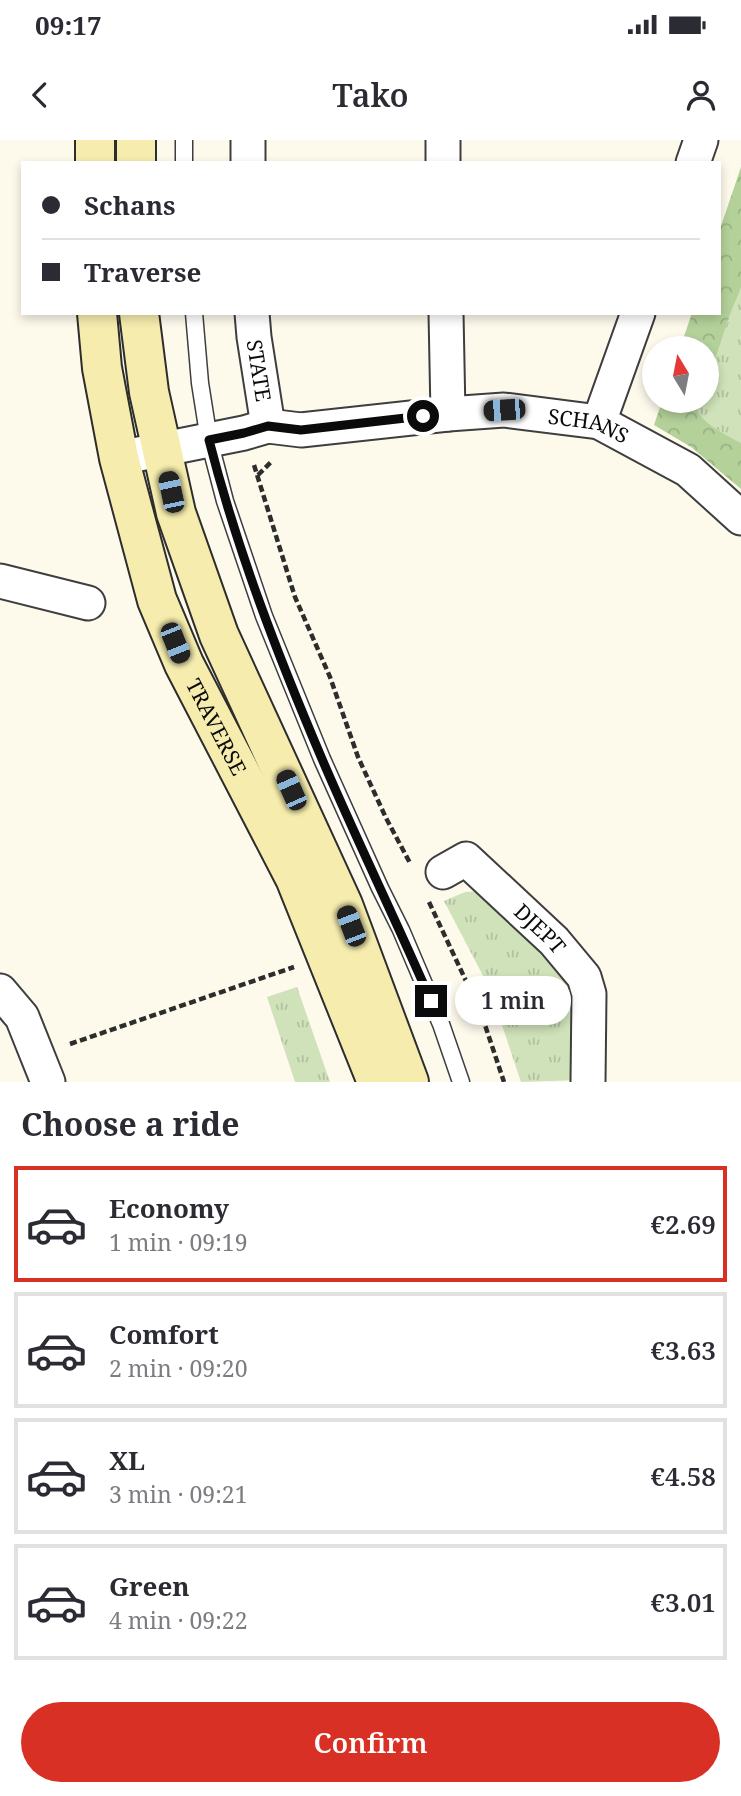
<!DOCTYPE html>
<html lang="en">
<head>
<meta charset="utf-8">
<style>
  body { margin:0; font-family:"Noto Serif",serif; background:#f2f2f3; color:#2b2b33; height:100vh; display:flex; flex-direction:column; font-size:26px; white-space:nowrap }
  * { box-sizing:border-box; margin:0 }
  p { font-size:23px; color:#7c7c81 }
  .icon { flex:none; width:38px; height:38px; fill:none; stroke:currentColor; stroke-width:2; stroke-linecap:round; stroke-linejoin:round }
  .map { position:relative; height:942px; overflow:hidden }
  .side { display:flex; flex-direction:column; background:#fff; flex:1 }
  .side>* { flex:none }
  .guide { position:absolute; left:21px; top:21px; width:700px; height:154px; border-radius:0px; box-shadow:0 4px 10px #0003; display:grid; align-content:center; height:154px; padding:0 21px; background:#fff }
  .needle { width:46px; rotate:350deg }
  .tools { position:absolute; left:642px; top:196px; display:grid; gap:14px }
  .tools a { display:grid; place-items:center; width:77px; height:77px; border-radius:50%; background:#fff; box-shadow:0 4px 10px #0003; font-size:35px }
  .end { position:absolute; width:32px; height:32px; margin:-16px; border:9px solid #0b0b0b; background:#fff; box-shadow:0 0 0 4px #fff }
  .from { border-radius:50% }
  .bubble { position:absolute; height:49px; border-radius:24px; background:#fff; box-shadow:0 4px 10px #0003; font-size:23px; font-weight:600; line-height:49px; text-align:center }
  .car { position:absolute; width:21px; height:42px; margin:-21px -10px; border-radius:9px; box-shadow:0 0 5px 2px #0007; background:linear-gradient(#222 24%,#8ab4d8 0 40%,#222 0 76%,#8ab4d8 0 86%,#222 0) }
  .guide b { display:flex; align-items:center; gap:24px; height:66px; font-size:26px }
  .guide b+b { border-top:2px solid #e1e1e2 }
  .guide i { width:18px; height:18px; background:#2b2b33 }
  ul { padding:0; list-style:none }
  li { display:flex; align-items:center; gap:21px; height:116px; margin:0 14px 10px; padding:0 7px; border:4px solid #e1e1e2; border-radius:0px }
  li div { flex:1 }
  li b { display:block; font-size:26px }
  li em { font-style:normal; font-weight:600 }
  li.selected { border-color:#d93025 }
  li>.icon { width:63px; height:63px; stroke-width:1.5 }
  h2 { padding:0 21px; font-size:32px; line-height:84px }
  .action { display:flex; gap:14px; margin-top:auto; padding:14px 21px }
  .action a { flex:1; height:80px; border-radius:42px; background:#d93025; color:#fff; font-size:28px; font-weight:600; line-height:80px; text-align:center }
  .status { display:flex; justify-content:space-between; align-items:center; height:49px; padding:0 35px; background:#fff; direction:ltr }
  .status svg { height:19px; fill:currentColor }
  header { display:flex; justify-content:space-between; align-items:center; height:91px; padding:0 21px; background:#fff; font-size:32px; font-weight:600 }
  .map>svg:first-child { display:block }
  .grass { fill:url(#grass-tufts) }
  .forest { fill:url(#forest-crowns) }
  .lines { fill:none; stroke-linecap:round; stroke-linejoin:round }
  .lane-casing { stroke:#3e3e3e; stroke-width:19 }
  .street-casing { stroke:#3e3e3e; stroke-width:37 }
  .secondary-casing { stroke:#2d2d2d; stroke-width:42 }
  .path { stroke:#2d2d2d; stroke-width:4.5; stroke-dasharray:7 3.5; stroke-linecap:butt }
  .lane { stroke:#fff; stroke-width:16 }
  .street { stroke:#fff; stroke-width:33 }
  .secondary { stroke:#f5ecad; stroke-width:38 }
  .route { stroke:#0b0b0b; stroke-width:9 }
  .labels { text-anchor:middle; dominant-baseline:central; stroke-width:7; stroke-linejoin:round; paint-order:stroke }
  .street-label { font-size:21px; fill:#0b0b0b; stroke:#fff }
</style>
</head>
<body>
<div class="status"><b>09:17</b><svg viewBox="0 0 49 12"><path d="M0 12V9h3v3zM5 12V6h3v6zM10 12V3h3v9zM15 12V0h3v12zM26 1h20v11H26zM47 4h2v5h-2z"/></svg></div>
<header><svg class="icon" aria-label="back" viewBox="0 0 24 24"><path d="M15 5l-7 7 7 7"/></svg>Tako<svg class="icon" aria-label="person" viewBox="0 0 24 24"><circle cx="12" cy="8" r="4"/><path d="M4 21q1-7 8-7t8 7"/></svg></header>
<div class="map">
<svg width="741" height="942" viewBox="0 0 741 942">
  <defs>
    <pattern id="grass-tufts" width="24" height="20" patternUnits="userSpaceOnUse" patternTransform="scale(1.75)"><rect width="24" height="20" fill="#cfe2b9"/><path d="M3 7l-1-3M5 7V3M7 7l1-3M15 17l-1-3M17 17v-4M19 17l1-3" fill="none" stroke="#b0c19e"/></pattern>
    <pattern id="forest-crowns" width="20" height="18" patternUnits="userSpaceOnUse" patternTransform="scale(1.75)"><rect width="20" height="18" fill="#b4d19a"/><path d="M2 6a3 3 0 1 1 6 0M12 15a3 3 0 1 1 6 0" fill="none" stroke="#99b283"/></pattern>
  </defs>
  <rect width="100%" height="100%" fill="#fdf9eb"/>
  <g class="grass">
    <path d="M741 148V303C725 294 701 283 695 266L697 261H707V239L715 220 730 175Z"/>
    <path d="M482 751 565 839 579 940 521 942 490 849 444 761 465 752Z"/>
    <path d="M297 847 330 942H295L267 857Z"/>
  </g>
  <g class="forest">
    <path d="M741 27V148L730 175 715 220 707 239V208H680L692 173H719V92Z"/>
    <path d="M662 261H697L695 266C701 283 725 294 741 303V349L691 307 654 285Z"/>
  </g>
  <g class="lines">
    <defs>
      <g id="lane">
        <path d="M184 0V23"/>
        <path d="M194 173 200 243 209 300 225 361 264 476 322 619 380 748 401 790 441 884 461 942"/>
      </g>
      <g id="street">
        <path d="M443 0V23"/>
        <path d="M248 23V0"/>
        <path d="M693 23 701 0"/>
        <path id="s1" d="M252 173 254 197 268 286"/>
        <path d="M446 173 448 274"/>
        <path d="M599 282 638 173"/>
        <path id="s2" d="M119 318 244 293 268 286 301 290 448 274 504 270 599 282 688 330 741 378"/>
        <path d="M0 441 88 463"/>
        <path id="s3" d="M443 732 466 719 554 801 584 837 589 854 588 942"/>
        <path d="M0 851 22 877 48 942"/>
      </g>
      <g id="secondary">
        <path d="M136 0V23"/>
        <path d="M95 23V0"/>
        <path id="s4" d="M97 173 102 228 119 318 157 460 184 524 295 738 377 942"/>
        <path d="M139 173 149 252 176 373 219 495 343 765 409 942"/>
      </g>
    </defs>
    <use href="#lane" class="lane-casing"/>
    <use href="#street" class="street-casing"/>
    <use href="#secondary" class="secondary-casing"/>
    <g class="path">
      <path d="M254 325 295 457 330 537 358 617 386 678 410 723"/>
      <path d="M258 335 272 321"/>
      <path d="M429 762 481 873 504 942"/>
      <path d="M70 904 294 827"/>
    </g>
    <use href="#lane" class="lane"/>
    <use href="#street" class="street"/>
    <use href="#secondary" class="secondary"/>
  </g>
  <g class="lines">
    <path class="route" d="M423 276 301 290 268 286 244 293 209 300C237 410 278 516 322 619 357 701 396 780 431 861"/>
  </g>
  <g class="labels">
    <g class="street-label">
      <text stroke="none"><textPath href="#s1" startOffset="58">STATE</textPath></text>
      <text stroke="none"><textPath href="#s2" startOffset="476">SCHANS</textPath></text>
      <text stroke="none"><textPath href="#s4" startOffset="434">TRAVERSE</textPath></text>
      <text stroke="none"><textPath href="#s3" startOffset="128">DJEPT</textPath></text>
    </g>
  </g>
</svg>
<div class="tools">
<a><svg class="needle" viewBox="-14 -14 28 28"><path d="M0-13l5 13h-10z" fill="#e53935"/><path d="M0 13l5-13h-10z" fill="#7c7c81"/></svg></a>
</div>
<i class="end from" style="left:423px;top:276px"></i>
<i class="end" style="left:431px;top:861px"></i>
<div class="bubble" style="left:455px;top:836px;width:116px">1 min</div>
<i class="car" style="left:504px;top:270px;rotate:266deg"></i>
<i class="car" style="left:171px;top:352px;rotate:348deg"></i>
<i class="car" style="left:175px;top:503px;rotate:158deg"></i>
<i class="car" style="left:291px;top:650px;rotate:336deg"></i>
<i class="car" style="left:351px;top:786px;rotate:339deg"></i>
<div class="guide">
<b><i class="from"></i>Schans</b>
<b><i></i>Traverse</b>
</div>
</div>
<section class="side">
<h2>Choose a ride</h2>
<ul>
<li class="selected"><svg class="icon" aria-label="car" viewBox="0 0 24 24"><path d="M5 17H2v-5l4-1 3-4h7l3 4 3 1v5h-3M9 17h6M6 11h13"/><circle cx="7" cy="17" r="2"/><circle cx="17" cy="17" r="2"/></svg><div><b>Economy</b><p>1 min · 09:19</p></div><em>€2.69</em></li>
<li><svg class="icon" aria-label="car" viewBox="0 0 24 24"><path d="M5 17H2v-5l4-1 3-4h7l3 4 3 1v5h-3M9 17h6M6 11h13"/><circle cx="7" cy="17" r="2"/><circle cx="17" cy="17" r="2"/></svg><div><b>Comfort</b><p>2 min · 09:20</p></div><em>€3.63</em></li>
<li><svg class="icon" aria-label="car" viewBox="0 0 24 24"><path d="M5 17H2v-5l4-1 3-4h7l3 4 3 1v5h-3M9 17h6M6 11h13"/><circle cx="7" cy="17" r="2"/><circle cx="17" cy="17" r="2"/></svg><div><b>XL</b><p>3 min · 09:21</p></div><em>€4.58</em></li>
<li><svg class="icon" aria-label="car" viewBox="0 0 24 24"><path d="M5 17H2v-5l4-1 3-4h7l3 4 3 1v5h-3M9 17h6M6 11h13"/><circle cx="7" cy="17" r="2"/><circle cx="17" cy="17" r="2"/></svg><div><b>Green</b><p>4 min · 09:22</p></div><em>€3.01</em></li>
</ul>
<div class="action"><a>Confirm</a></div>
</section>
</body>
</html>
